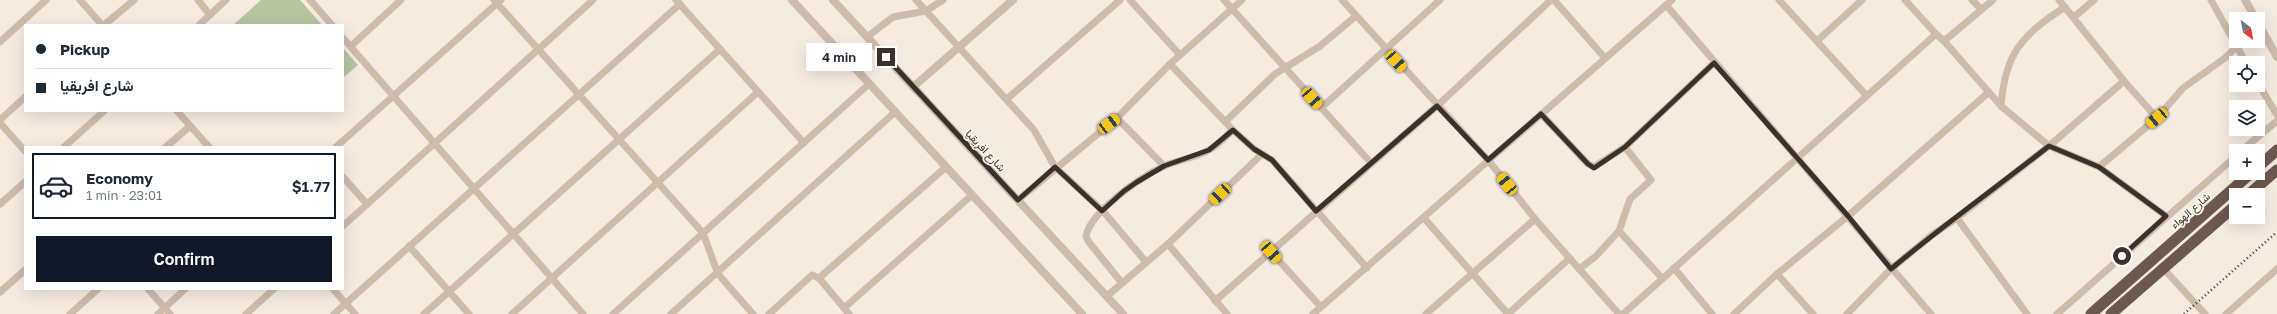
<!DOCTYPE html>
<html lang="en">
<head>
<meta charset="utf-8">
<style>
  body { margin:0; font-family:"Golos Text",Vazirmatn,sans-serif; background:#f6f6f7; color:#1f2937; height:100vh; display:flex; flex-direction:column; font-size:15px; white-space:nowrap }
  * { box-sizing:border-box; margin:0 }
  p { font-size:13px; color:#747a83 }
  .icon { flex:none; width:22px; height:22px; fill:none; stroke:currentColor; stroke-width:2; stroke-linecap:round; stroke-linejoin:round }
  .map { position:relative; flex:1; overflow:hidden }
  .drawer { position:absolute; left:24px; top:146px; width:320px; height:144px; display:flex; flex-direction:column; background:#fff; border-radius:0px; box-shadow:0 4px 16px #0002 }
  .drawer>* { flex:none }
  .guide { position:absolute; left:24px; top:24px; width:320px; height:88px; border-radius:0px; box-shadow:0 4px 16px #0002; display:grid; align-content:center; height:88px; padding:0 12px; background:#fff }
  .needle { width:26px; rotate:148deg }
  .controls { position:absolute; left:2229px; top:12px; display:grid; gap:8px }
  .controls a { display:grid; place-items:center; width:36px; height:36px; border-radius:0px; background:#fff; box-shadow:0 4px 16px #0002; font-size:20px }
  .end { position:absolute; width:18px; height:18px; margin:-9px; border:5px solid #3b302b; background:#fff; box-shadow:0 0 0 2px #fff }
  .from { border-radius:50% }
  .bubble { position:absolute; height:28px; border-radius:0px; background:#fff; box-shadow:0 4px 16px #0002; font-size:13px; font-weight:600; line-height:28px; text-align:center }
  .car { position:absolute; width:12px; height:24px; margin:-12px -6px; border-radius:5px; box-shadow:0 0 3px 1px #0007; background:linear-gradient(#f5c518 24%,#345 0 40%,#f5c518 0 76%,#345 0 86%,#f5c518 0) }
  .guide b { display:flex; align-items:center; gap:14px; height:38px; font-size:15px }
  .guide b+b { border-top:1px solid #e0e1e3 }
  .guide i { width:10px; height:10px; background:#1f2937 }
  ul { padding:7px 0 0; list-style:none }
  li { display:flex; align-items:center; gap:12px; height:66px; margin:0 8px 6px; padding:0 4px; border:2px solid #e0e1e3; border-radius:0px }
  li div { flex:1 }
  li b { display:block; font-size:15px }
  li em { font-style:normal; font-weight:600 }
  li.on { border-color:#111827 }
  li>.icon { width:36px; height:36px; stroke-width:1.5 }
  .cta { display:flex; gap:8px; margin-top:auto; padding:8px 12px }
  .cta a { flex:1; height:46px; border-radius:0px; background:#111827; color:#fff; font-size:16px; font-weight:600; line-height:46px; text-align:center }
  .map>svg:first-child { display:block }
  .grass { fill:#b8c4a0 }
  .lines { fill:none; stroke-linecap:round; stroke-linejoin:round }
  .minor { stroke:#cdbbac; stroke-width:7 }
  .tertiary { stroke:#cdbbac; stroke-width:8 }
  .trunk { stroke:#6c584f; stroke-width:11 }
  .rail { stroke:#3b302b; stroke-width:2.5; stroke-dasharray:1 3; stroke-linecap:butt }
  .route { stroke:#3b302b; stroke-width:5 }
  .labels { text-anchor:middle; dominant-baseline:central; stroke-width:3.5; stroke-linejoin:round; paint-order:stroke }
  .street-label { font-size:11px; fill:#3b302b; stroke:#fbf5ee }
</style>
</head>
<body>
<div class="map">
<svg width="2277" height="314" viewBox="0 0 2277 314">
  <rect width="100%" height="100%" fill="#f4ebe1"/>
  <g class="grass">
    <path d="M261 0H300L322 25H233Z"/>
    <path d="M343 48 358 65 343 78Z"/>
  </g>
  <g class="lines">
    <g class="minor">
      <path d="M80 0 102 25"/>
      <path d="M198 0 210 15"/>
      <path d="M310 0 332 25"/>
      <path d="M494 0 703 233 718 274 753 314"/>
      <path d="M676 0 804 143"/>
      <path d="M916 0 1034 130 1055 167 1103 211 1146 262"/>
      <path d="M1130 0 1180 55"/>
      <path d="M1224 0 1371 163"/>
      <path d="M1342 0 1488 160 1535 219 1619 314"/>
      <path d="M1554 0 1605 58"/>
      <path d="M1779 0 1866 95"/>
      <path d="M1905 0 1936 34"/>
      <path d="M1972 0 1981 9"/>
      <path d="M2059 0 2124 81 2157 118"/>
      <path d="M2211 0 2246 63"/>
      <path d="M1666 5 1931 314"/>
      <path d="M2074 17 2094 0"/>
      <path d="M104 25 134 0"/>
      <path d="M199 25 226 0"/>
      <path d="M867 37 893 17 926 11 943 0"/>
      <path d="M343 38 583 314"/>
      <path d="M1817 41 1862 0"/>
      <path d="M1944 41 2001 106 2049 146 2099 167 2166 216"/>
      <path d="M0 42 46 0"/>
      <path d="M351 46 401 0"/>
      <path d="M1170 64 1233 130 1254 149 1272 160 1367 268"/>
      <path d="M2258 83 2277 115"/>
      <path d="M1007 99 1120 0"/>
      <path d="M2001 106C2005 53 2022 35 2065 7"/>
      <path d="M1321 108 1440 0"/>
      <path d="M177 111 209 147"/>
      <path d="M1541 114 1588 164 1594 167 1625 147 1714 63"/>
      <path d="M1117 118 1164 166"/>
      <path d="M0 120 25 97"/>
      <path d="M1225 122 1275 74 1320 46 1356 16"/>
      <path d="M0 123 25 151"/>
      <path d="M64 147 104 111"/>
      <path d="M166 147 190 126"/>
      <path d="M336 147 501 0"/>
      <path d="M2241 151 2277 121"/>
      <path d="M2099 167 2157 118 2183 88 2225 58 2236 47 2247 41"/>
      <path d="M343 177 367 204"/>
      <path d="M1018 200 1117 118 1170 64 1242 0"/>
      <path d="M0 204 25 182"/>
      <path d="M1424 218 1508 314"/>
      <path d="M1957 218 2027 314"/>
      <path d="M343 226 593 0"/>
      <path d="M1619 231 1662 278"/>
      <path d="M1168 244 1227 314"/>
      <path d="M409 246 469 314"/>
      <path d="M1271 252 1321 307"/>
      <path d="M1674 268 1712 314"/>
      <path d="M2163 268 2205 314"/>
      <path d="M1579 269 1595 257 1619 231 1630 199 1651 180 1625 147"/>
      <path d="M1777 274 1813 314"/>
      <path d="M819 278 946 167"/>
      <path d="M1122 283 1088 241 1086 236C1091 211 1141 177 1164 166 1178 160 1195 158 1209 150 1218 145 1225 137 1233 130"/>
      <path d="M148 289 170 314"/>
      <path d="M333 289 355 314"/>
      <path d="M0 292 25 270"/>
      <path d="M1107 296 1168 244 1262 154"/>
      <path d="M1215 301 1437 106 1551 0"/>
      <path d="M844 308 972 195"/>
      <path d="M70 314 98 289"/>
      <path d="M158 314 185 289"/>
      <path d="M246 314 274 289"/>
      <path d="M334 314 680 4"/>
      <path d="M424 314 720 49"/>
      <path d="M512 314 758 92"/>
      <path d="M613 314 869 84"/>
      <path d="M671 314 895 112"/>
      <path d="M769 314 812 275 819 278 849 314"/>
      <path d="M1313 314 1672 0"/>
      <path d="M1426 314 1535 219"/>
      <path d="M1508 314 1570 258"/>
      <path d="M1623 314 1936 34 1944 41 1993 0"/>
      <path d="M1734 314 1777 274 1848 216 1989 92"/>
      <path d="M1847 314 1891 269 1932 235 1957 218 2049 146 2124 81"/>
      <path d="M2057 314 2236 156"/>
      <path d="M2226 314 2277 269"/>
    </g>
    <g class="tertiary">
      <path d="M792 0 1082 314"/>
      <path d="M833 0 1123 314"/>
      <path d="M2245 0 2256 19"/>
      <path d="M2258 23 2277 57"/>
      <path d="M913 87 1013 0"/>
    </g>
    <g class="trunk">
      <path d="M2258 167 2277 150"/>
      <path d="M2248 195 2277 170"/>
      <path d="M2091 314 2251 173"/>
      <path d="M2111 314 2236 205"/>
    </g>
    <path class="rail" d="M2184 314 2277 232"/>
  </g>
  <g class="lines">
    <path class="route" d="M886 57 1018 200 1055 167 1102 211 1124 191 1137 182 1164 166 1209 150 1233 130 1254 149 1272 160 1316 211 1437 106 1488 160 1541 114 1588 164 1594 168 1625 147 1714 63 1848 216 1891 269C1942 226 1997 187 2049 146L2099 167 2166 216 2122 256"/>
  </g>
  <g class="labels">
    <g class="street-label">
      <text transform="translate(986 150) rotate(47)">شارع افريقيا</text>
      <text transform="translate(2190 210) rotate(-41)">شارع الهواء</text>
    </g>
  </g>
</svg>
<div class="controls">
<a><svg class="needle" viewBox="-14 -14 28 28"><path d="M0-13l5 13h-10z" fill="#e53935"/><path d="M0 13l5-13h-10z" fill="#747a83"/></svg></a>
<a><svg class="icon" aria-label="locate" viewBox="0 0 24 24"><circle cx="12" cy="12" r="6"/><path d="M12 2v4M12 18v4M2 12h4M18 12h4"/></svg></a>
<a><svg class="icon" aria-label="layers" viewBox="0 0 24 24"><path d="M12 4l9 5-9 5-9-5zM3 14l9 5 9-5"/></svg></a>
<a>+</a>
<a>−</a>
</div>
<i class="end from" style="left:2122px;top:256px"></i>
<i class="end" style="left:886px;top:57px"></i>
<div class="bubble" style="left:806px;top:43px;width:66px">4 min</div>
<i class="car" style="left:1396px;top:61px;rotate:138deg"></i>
<i class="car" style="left:1312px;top:98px;rotate:138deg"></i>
<i class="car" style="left:2157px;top:118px;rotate:230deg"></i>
<i class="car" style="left:1109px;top:124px;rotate:53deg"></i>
<i class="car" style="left:1507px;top:184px;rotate:321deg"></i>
<i class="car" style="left:1220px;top:194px;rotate:227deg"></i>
<i class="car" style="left:1271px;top:252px;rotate:139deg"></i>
<div class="guide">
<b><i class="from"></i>Pickup</b>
<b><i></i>شارع افريقيا</b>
</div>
<section class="drawer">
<ul>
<li class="on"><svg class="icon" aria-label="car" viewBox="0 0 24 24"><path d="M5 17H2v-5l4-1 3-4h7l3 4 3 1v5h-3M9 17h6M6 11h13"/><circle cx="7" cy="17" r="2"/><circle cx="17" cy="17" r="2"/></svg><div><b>Economy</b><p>1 min · 23:01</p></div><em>$1.77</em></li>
</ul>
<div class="cta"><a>Confirm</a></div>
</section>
</div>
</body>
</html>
